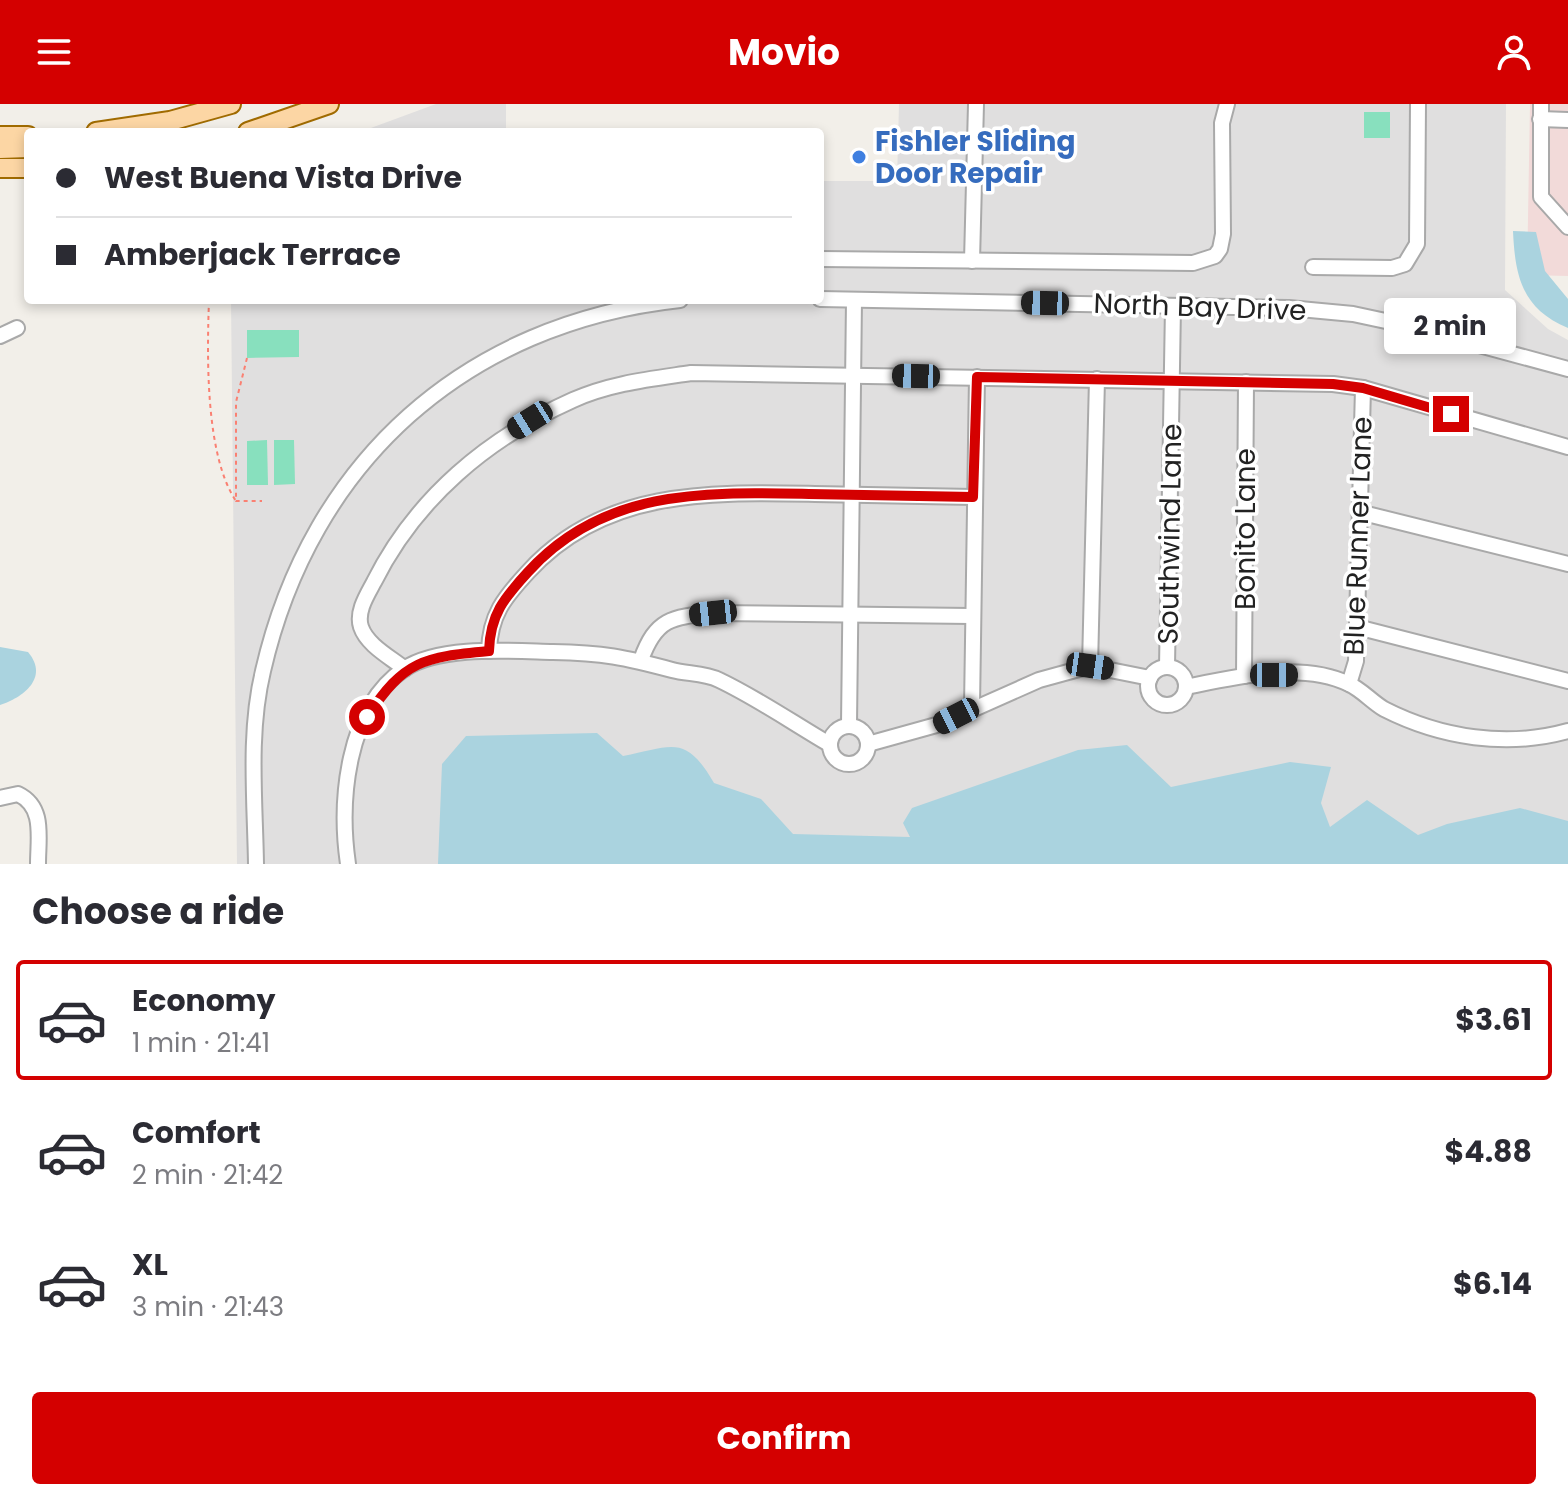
<!DOCTYPE html>
<html lang="en">
<head>
<meta charset="utf-8">
<style>
  body { margin:0; font-family:Poppins,sans-serif; background:#f7f7f7; color:#2b2b33; height:100vh; display:flex; flex-direction:column; font-size:30px; white-space:nowrap }
  * { box-sizing:border-box; margin:0 }
  p { font-size:26px; color:#7c7c81 }
  .icon { flex:none; width:44px; height:44px; fill:none; stroke:currentColor; stroke-width:2; stroke-linecap:round; stroke-linejoin:round }
  .map { position:relative; height:760px; overflow:hidden }
  .side { display:flex; flex-direction:column; background:#fff; flex:1 }
  .side>* { flex:none }
  .guide { position:absolute; left:24px; top:24px; width:800px; height:176px; border-radius:8px; box-shadow:0 4px 12px #0003; display:grid; align-content:center; height:176px; padding:0 32px; background:#fff }
  .end { position:absolute; width:36px; height:36px; margin:-18px; border:10px solid #d40000; background:#fff; box-shadow:0 0 0 4px #fff }
  .from { border-radius:50% }
  .bubble { position:absolute; height:56px; border-radius:8px; background:#fff; box-shadow:0 4px 12px #0003; font-size:26px; font-weight:700; line-height:56px; text-align:center }
  .car { position:absolute; width:24px; height:48px; margin:-24px -12px; border-radius:10px; box-shadow:0 0 6px 2px #0007; background:linear-gradient(#222 24%,#8ab4d8 0 40%,#222 0 76%,#8ab4d8 0 86%,#222 0) }
  .guide b { display:flex; align-items:center; gap:28px; height:76px; font-size:30px }
  .guide b+b { border-top:2px solid #e1e1e2 }
  .guide i { width:20px; height:20px; background:#2b2b33 }
  ul { padding:0; list-style:none }
  li { display:flex; align-items:center; gap:24px; height:120px; margin:0 16px 12px; padding:0 16px; border:4px solid transparent; border-radius:8px }
  li div { flex:1 }
  li b { display:block; font-size:30px }
  li em { font-style:normal; font-weight:700 }
  li.current { border-color:#d40000 }
  li>.icon { width:72px; height:72px; stroke-width:1.5 }
  h2 { padding:0 32px; font-size:36px; line-height:96px }
  .primary-button { display:flex; gap:16px; margin-top:auto; padding:16px 32px }
  .primary-button a { flex:1; height:92px; border-radius:8px; background:#d40000; color:#fff; font-size:32px; font-weight:700; line-height:92px; text-align:center }
  header { display:flex; justify-content:space-between; align-items:center; height:104px; padding:0 32px; background:#d40000; color:#fff; font-size:36px; font-weight:700 }
  .map>svg:first-child { display:block }
  .residential { fill:#e0dfdf }
  .commercial { fill:#f2dad9 }
  .pitch { fill:#88e0be }
  .water { fill:#aad3df }
  .lines { fill:none; stroke-linecap:round; stroke-linejoin:round }
  .minor-casing { stroke:#a9a9a9; stroke-width:18 }
  .major-casing { stroke:#a06b00; stroke-width:22 }
  .path { stroke:#fa8072; stroke-width:2; stroke-dasharray:4 4; stroke-linecap:butt }
  .minor { stroke:#fff; stroke-width:14 }
  .major { stroke:#fcd6a4; stroke-width:18 }
  .route { stroke:#d40000; stroke-width:10 }
  .shop-dot { fill:#3f7fe0; stroke:#fff; stroke-width:3 }
  .labels { text-anchor:middle; dominant-baseline:central; stroke-width:7; stroke-linejoin:round; paint-order:stroke }
  .shop-label { font-size:28px; font-weight:bold; fill:#366cbe; stroke:#fff; text-anchor:start }
  .street-label { font-size:28px; fill:#222; stroke:#fff }
</style>
</head>
<body>
<header><svg class="icon" aria-label="menu" viewBox="0 0 24 24"><path d="M4 6h16M4 12h16M4 18h16"/></svg>Movio<svg class="icon" aria-label="person" viewBox="0 0 24 24"><circle cx="12" cy="8" r="4"/><path d="M4 21q1-7 8-7t8 7"/></svg></header>
<div class="map">
<svg width="1568" height="760" viewBox="0 0 1568 760">
  <rect width="100%" height="100%" fill="#f2efe9"/>
  <g class="residential">
    <path d="M436 0H506V28H360Z"/>
    <path d="M899 0H1506L1505 186 1548 225 1568 236V760H237L231 196H820V77H897Z"/>
  </g>
  <path class="commercial" d="M1530 0H1568V172L1527 171Z"/>
  <g class="pitch">
    <rect x="1364" y="8" width="26" height="26"/>
    <path d="M247 226H299V253L247 254Z"/>
    <path d="M267 336 268 381H247V337Z"/>
    <path d="M274 336H294L295 380 274 381Z"/>
  </g>
  <g class="water">
    <path d="M1513 127 1536 128 1545 167 1568 195V224C1522 205 1515 172 1513 127Z"/>
    <path d="M0 543 28 548C50 574 22 594 0 601Z"/>
    <path d="M597 629 623 652C672 643 685 629 714 679L761 695 793 730 910 733 903 719 912 704 1078 646 1127 641 1171 683 1290 658 1331 663 1321 699 1330 723 1367 696 1418 731 1447 720 1520 704 1568 717V760H438L442 660 466 632Z"/>
  </g>
  <g class="lines">
    <defs>
      <g id="minor">
        <path d="M1541 0V93L1568 123"/>
        <path d="M1540 15 1568 16"/>
        <path d="M820 155 1193 159 1215 152 1220 145 1223 130 1222 19 1227 0"/>
        <path d="M972 157 976 0"/>
        <path d="M1313 163 1392 164 1405 160 1417 140 1418 0"/>
        <path d="M820 195 1289 204 1353 210 1409 222 1568 265"/>
        <path d="M0 232 17 224"/>
        <path d="M1359 408 1568 460"/>
        <path d="M1357 523 1568 577"/>
        <path d="M489 547C490 511 504 494 528 468 604 384 712 388 815 390 868 391 921 392 973 393"/>
        <path d="M641 556C656 514 672 513 713 509L971 512"/>
        <path d="M1090 562 1097 275"/>
        <circle cx="1167" cy="582" r="19"/>
        <path d="M1167 563 1173 202"/>
        <path d="M405 565C390 553 367 541 361 523 356 508 367 491 374 478 416 394 488 334 573 296 611 279 651 275 691 269L1333 280 1363 284 1568 343"/>
        <path d="M1244 572 1246 278"/>
        <path d="M1349 580 1356 557 1363 284"/>
        <path d="M1186 583C1235 573 1302 557 1349 580 1362 586 1372 598 1384 605 1441 634 1507 644 1568 627"/>
        <path d="M972 603 977 273"/>
        <path d="M849 621 854 196"/>
        <circle cx="849" cy="641" r="19"/>
        <path d="M868 640 940 620 1039 576 1090 562 1150 574"/>
        <path d="M0 694 18 690C45 703 38 733 38 760"/>
        <path d="M256 760C255 696 248 629 263 567 311 357 466 219 680 196"/>
        <path d="M348 760C339 698 346 605 404 565 440 541 512 547 553 548 603 549 624 553 672 566 687 570 705 569 719 576 757 594 793 619 829 640"/>
      </g>
      <g id="major">
        <path d="M96 28 170 17 231 0"/>
        <path d="M248 28 329 0"/>
        <path d="M0 32H28"/>
        <path d="M0 45 28 44"/>
        <path d="M0 64H28"/>
      </g>
    </defs>
    <use href="#minor" class="minor-casing"/>
    <use href="#major" class="major-casing"/>
    <g class="path">
      <path d="M209 196C207 251 205 351 236 397"/>
      <path d="M247 254 236 298V397H262"/>
    </g>
    <use href="#minor" class="minor"/>
    <use href="#major" class="major"/>
  </g>
  <g class="lines">
    <path class="route" d="M367 613C404 556 424 553 489 547 490 511 504 494 528 468 604 384 706 388 809 390 864 391 919 392 973 393L977 273 1333 280 1363 284 1451 310"/>
  </g>
  <circle class="shop-dot" cx="859" cy="53" r="8"/>
  <g class="labels">
    <g class="shop-label">
      <text x="875" y="37">Fishler Sliding<tspan x="875" dy="32">Door Repair</tspan></text>
    </g>
    <g class="street-label">
      <text transform="translate(1200 203) rotate(2)">North Bay Drive</text>
      <text transform="translate(1245 425) rotate(-90)">Bonito Lane</text>
      <text transform="translate(1170 430) rotate(-89)">Southwind Lane</text>
      <text transform="translate(1358 432) rotate(-88)">Blue Runner Lane</text>
    </g>
  </g>
</svg>
<i class="end from" style="left:367px;top:613px"></i>
<i class="end" style="left:1451px;top:310px"></i>
<div class="bubble" style="left:1384px;top:194px;width:132px">2 min</div>
<i class="car" style="left:1045px;top:199px;rotate:271deg"></i>
<i class="car" style="left:916px;top:272px;rotate:271deg"></i>
<i class="car" style="left:530px;top:316px;rotate:238deg"></i>
<i class="car" style="left:713px;top:509px;rotate:264deg"></i>
<i class="car" style="left:1090px;top:562px;rotate:98deg"></i>
<i class="car" style="left:1274px;top:571px;rotate:90deg"></i>
<i class="car" style="left:956px;top:612px;rotate:243deg"></i>
<div class="guide">
<b><i class="from"></i>West Buena Vista Drive</b>
<b><i></i>Amberjack Terrace</b>
</div>
</div>
<section class="side">
<h2>Choose a ride</h2>
<ul>
<li class="current"><svg class="icon" aria-label="car" viewBox="0 0 24 24"><path d="M5 17H2v-5l4-1 3-4h7l3 4 3 1v5h-3M9 17h6M6 11h13"/><circle cx="7" cy="17" r="2"/><circle cx="17" cy="17" r="2"/></svg><div><b>Economy</b><p>1 min · 21:41</p></div><em>$3.61</em></li>
<li><svg class="icon" aria-label="car" viewBox="0 0 24 24"><path d="M5 17H2v-5l4-1 3-4h7l3 4 3 1v5h-3M9 17h6M6 11h13"/><circle cx="7" cy="17" r="2"/><circle cx="17" cy="17" r="2"/></svg><div><b>Comfort</b><p>2 min · 21:42</p></div><em>$4.88</em></li>
<li><svg class="icon" aria-label="car" viewBox="0 0 24 24"><path d="M5 17H2v-5l4-1 3-4h7l3 4 3 1v5h-3M9 17h6M6 11h13"/><circle cx="7" cy="17" r="2"/><circle cx="17" cy="17" r="2"/></svg><div><b>XL</b><p>3 min · 21:43</p></div><em>$6.14</em></li>
</ul>
<div class="primary-button"><a>Confirm</a></div>
</section>
</body>
</html>
